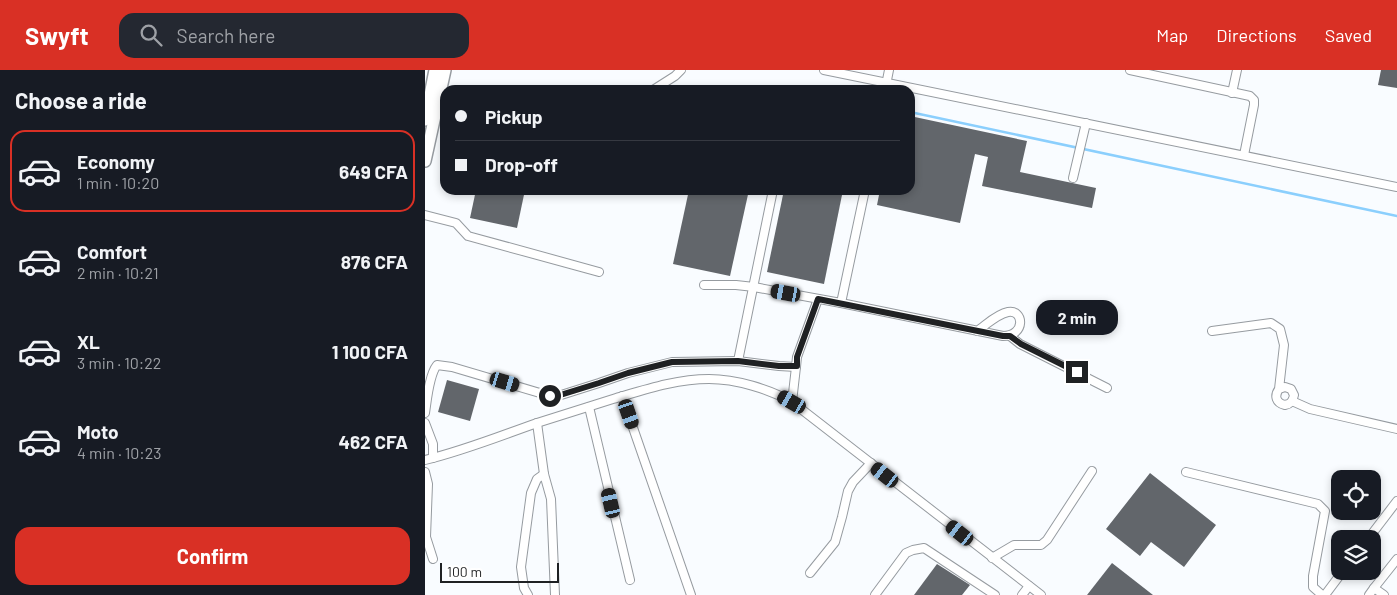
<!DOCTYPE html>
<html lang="en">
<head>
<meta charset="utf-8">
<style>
  body { margin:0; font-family:Barlow,sans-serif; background:#242831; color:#f1f3f6; height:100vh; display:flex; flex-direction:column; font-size:19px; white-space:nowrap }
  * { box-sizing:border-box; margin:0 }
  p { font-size:16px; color:#9ea1a6 }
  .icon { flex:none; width:28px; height:28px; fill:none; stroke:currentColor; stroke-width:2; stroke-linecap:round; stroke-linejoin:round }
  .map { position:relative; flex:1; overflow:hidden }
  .details { display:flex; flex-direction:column; background:#171b24; width:425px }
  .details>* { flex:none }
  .guide { position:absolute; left:15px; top:15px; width:475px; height:110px; border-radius:15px; box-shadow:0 2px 8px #0003; display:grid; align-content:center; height:110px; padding:0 15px; background:#171b24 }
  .fabs { position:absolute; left:906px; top:400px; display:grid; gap:10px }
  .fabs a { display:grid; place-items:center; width:50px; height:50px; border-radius:10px; background:#171b24; box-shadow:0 2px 8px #0003; font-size:25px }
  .scale { position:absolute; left:15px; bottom:12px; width:119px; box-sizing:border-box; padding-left:5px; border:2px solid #1f2123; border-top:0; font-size:14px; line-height:18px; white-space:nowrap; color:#1f2123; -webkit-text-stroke:4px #fff; paint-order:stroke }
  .end { position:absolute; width:22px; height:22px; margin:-11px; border:6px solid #1f2123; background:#fff; box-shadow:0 0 0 2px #fff }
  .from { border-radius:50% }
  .bubble { position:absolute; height:35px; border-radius:15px; background:#171b24; box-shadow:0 2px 8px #0003; font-size:16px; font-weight:700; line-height:35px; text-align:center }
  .car { position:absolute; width:15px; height:30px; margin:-15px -8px; border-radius:6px; box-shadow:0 0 4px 1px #0007; background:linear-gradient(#222 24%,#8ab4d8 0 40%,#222 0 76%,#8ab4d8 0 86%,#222 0) }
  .guide b { display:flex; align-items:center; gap:18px; height:48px; font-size:19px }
  .guide b+b { border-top:1px solid #363941 }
  .guide i { width:12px; height:12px; background:#f1f3f6 }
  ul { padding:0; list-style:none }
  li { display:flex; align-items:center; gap:15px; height:82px; margin:0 10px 8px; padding:0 5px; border:2px solid transparent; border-radius:15px }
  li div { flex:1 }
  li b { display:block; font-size:19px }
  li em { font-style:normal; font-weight:700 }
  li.current { border-color:#d93025 }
  li>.icon { width:45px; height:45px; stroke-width:1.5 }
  h2 { padding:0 15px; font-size:22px; line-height:60px }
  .cta { display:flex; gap:10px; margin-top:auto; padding:10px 15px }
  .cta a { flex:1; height:58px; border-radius:15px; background:#d93025; color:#fff; font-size:20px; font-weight:700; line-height:58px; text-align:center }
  header { display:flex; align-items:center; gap:30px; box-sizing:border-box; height:70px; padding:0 25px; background:#d93025; color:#fff }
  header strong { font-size:24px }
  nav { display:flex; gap:28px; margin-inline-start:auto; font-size:18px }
  .search { width:350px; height:45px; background:#242831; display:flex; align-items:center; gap:12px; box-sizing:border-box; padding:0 18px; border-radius:15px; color:#9ea1a6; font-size:19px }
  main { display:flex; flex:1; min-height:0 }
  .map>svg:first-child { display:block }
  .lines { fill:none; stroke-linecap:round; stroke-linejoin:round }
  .stream { stroke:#8bcffd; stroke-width:2.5 }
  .building { fill:#62666b }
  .minor-casing { stroke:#969ba0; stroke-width:10 }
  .highway-casing { stroke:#969ba0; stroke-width:14 }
  .minor { stroke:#fff; stroke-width:8 }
  .highway { stroke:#fff; stroke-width:11 }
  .route { stroke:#1f2123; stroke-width:6 }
</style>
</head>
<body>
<header>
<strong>Swyft</strong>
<div class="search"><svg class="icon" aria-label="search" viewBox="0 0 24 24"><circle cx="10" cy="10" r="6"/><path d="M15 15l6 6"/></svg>Search here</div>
<nav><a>Map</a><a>Directions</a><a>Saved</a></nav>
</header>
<main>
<section class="details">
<h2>Choose a ride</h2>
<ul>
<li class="current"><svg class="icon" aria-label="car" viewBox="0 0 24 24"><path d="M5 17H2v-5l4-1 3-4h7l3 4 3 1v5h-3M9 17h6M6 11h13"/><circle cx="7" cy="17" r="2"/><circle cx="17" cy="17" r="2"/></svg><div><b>Economy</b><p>1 min · 10:20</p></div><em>649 CFA</em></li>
<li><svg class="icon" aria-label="car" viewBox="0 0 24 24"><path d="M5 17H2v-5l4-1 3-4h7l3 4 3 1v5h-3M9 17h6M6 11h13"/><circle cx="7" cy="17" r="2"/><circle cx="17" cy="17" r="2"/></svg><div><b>Comfort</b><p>2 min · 10:21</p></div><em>876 CFA</em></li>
<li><svg class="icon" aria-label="car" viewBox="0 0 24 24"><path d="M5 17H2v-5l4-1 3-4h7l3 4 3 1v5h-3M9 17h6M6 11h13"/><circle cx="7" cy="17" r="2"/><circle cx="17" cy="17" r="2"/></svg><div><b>XL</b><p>3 min · 10:22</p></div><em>1 100 CFA</em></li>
<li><svg class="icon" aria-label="car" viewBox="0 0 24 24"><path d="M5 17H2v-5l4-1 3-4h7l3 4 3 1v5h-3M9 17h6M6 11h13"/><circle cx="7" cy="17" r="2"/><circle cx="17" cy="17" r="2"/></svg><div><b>Moto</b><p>4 min · 10:23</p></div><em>462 CFA</em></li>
</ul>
<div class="cta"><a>Confirm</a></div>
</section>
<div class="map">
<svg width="972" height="525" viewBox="0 0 972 525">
  <rect width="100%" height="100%" fill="#f9fcff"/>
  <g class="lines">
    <path class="stream" d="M485 42 972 146"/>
  </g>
  <g class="building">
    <path d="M956 0H972V18L953 15Z"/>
    <path d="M485 46 602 71 595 102 671 118 667 138 557 116 563 87 550 84 535 153 452 135 455 120H485Z"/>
    <path d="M51 120H100L92 158 45 148Z"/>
    <path d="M264 120H324L305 206 248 194Z"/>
    <path d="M359 120H418L399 214 342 202Z"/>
    <path d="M22 310 54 319 45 351 13 342Z"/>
    <path d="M725 403 791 455 759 497 726 472 715 486 681 459Z"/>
    <path d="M687 493 728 525H662Z"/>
    <path d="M512 494 545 515 537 525H489Z"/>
  </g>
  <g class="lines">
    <defs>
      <g id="minor">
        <path d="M399 0 972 117"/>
        <path d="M705 0 825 26 829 30V35L819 85"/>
        <path d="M228 20 250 6 256 0"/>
        <path d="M460 20 464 0"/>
        <path d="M807 23 812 0"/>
        <path d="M648 108 661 53"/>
        <path d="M0 145 31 153 43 166 174 202"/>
        <path d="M279 215H311L329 217 416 233 578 266C601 266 599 239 583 242 572 244 561 255 552 261"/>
        <path d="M416 233 440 120"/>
        <path d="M787 261 846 253 855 259 859 275 854 319C849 326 851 333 860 335 866 334 868 331 869 325L866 319 860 317 854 319"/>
        <path d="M585 266 595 274 682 318"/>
        <path d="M313 291 348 120"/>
        <path d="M197 326 266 525"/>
        <path d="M867 331 885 339 972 359"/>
        <path d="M367 332 371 297"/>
        <path d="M164 337 205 510"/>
        <path d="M0 343C2 330 4 305 12 295L27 297 125 326H133L174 313 203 303 247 292 313 291 354 296 371 297 372 287 393 229"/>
        <path d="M0 353 8 374V388"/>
        <path d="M112 353 119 404 126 429 130 525"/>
        <path d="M0 390C38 381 75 366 112 353 137 345 162 337 188 329 219 320 251 309 284 309 311 309 344 319 367 332L616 525"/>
        <path d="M0 402 3 414 1 467 8 489"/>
        <path d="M761 402 893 434 900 441 888 506V517L897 525"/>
        <path d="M943 469 972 431"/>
        <path d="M567 488 589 475H616L622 470 667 401"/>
        <path d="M385 503 410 472 417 447 423 421 428 412 446 393"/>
        <path d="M949 518 972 489"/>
        <path d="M103 525 99 518 96 497 106 423 112 409 119 404"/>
        <path d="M450 525 481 483 488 480 499 478 570 525"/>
        <path d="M597 525 604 516"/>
        <path d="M900 525 918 501"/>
        <path d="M944 525 949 518 959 525"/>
      </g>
      <g id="highway">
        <path d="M0 50 10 0"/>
        <path d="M0 91 20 0"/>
      </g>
    </defs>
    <use href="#minor" class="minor-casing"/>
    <use href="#highway" class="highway-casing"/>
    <use href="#minor" class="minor"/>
    <use href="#highway" class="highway"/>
  </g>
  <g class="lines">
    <path class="route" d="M125 326H132L174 313 203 303 247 292 313 291 354 296H372V287L393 229 578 266H585L596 274 652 302"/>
  </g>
</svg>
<div class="fabs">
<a><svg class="icon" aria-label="locate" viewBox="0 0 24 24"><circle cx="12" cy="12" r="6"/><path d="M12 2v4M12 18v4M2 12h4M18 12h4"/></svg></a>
<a><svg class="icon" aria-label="layers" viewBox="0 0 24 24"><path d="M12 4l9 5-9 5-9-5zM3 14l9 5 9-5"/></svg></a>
</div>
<div class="scale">100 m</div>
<i class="end from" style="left:125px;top:326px"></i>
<i class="end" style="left:652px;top:302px"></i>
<div class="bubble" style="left:611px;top:230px;width:82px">2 min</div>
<i class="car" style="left:361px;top:223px;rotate:280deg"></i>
<i class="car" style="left:80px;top:312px;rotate:107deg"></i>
<i class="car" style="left:367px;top:332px;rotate:300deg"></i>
<i class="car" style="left:204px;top:344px;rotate:161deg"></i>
<i class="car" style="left:460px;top:405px;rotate:308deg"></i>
<i class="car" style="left:186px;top:433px;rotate:347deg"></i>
<i class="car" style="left:535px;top:463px;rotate:308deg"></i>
<div class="guide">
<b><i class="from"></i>Pickup</b>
<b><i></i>Drop-off</b>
</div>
</div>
</main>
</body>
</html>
